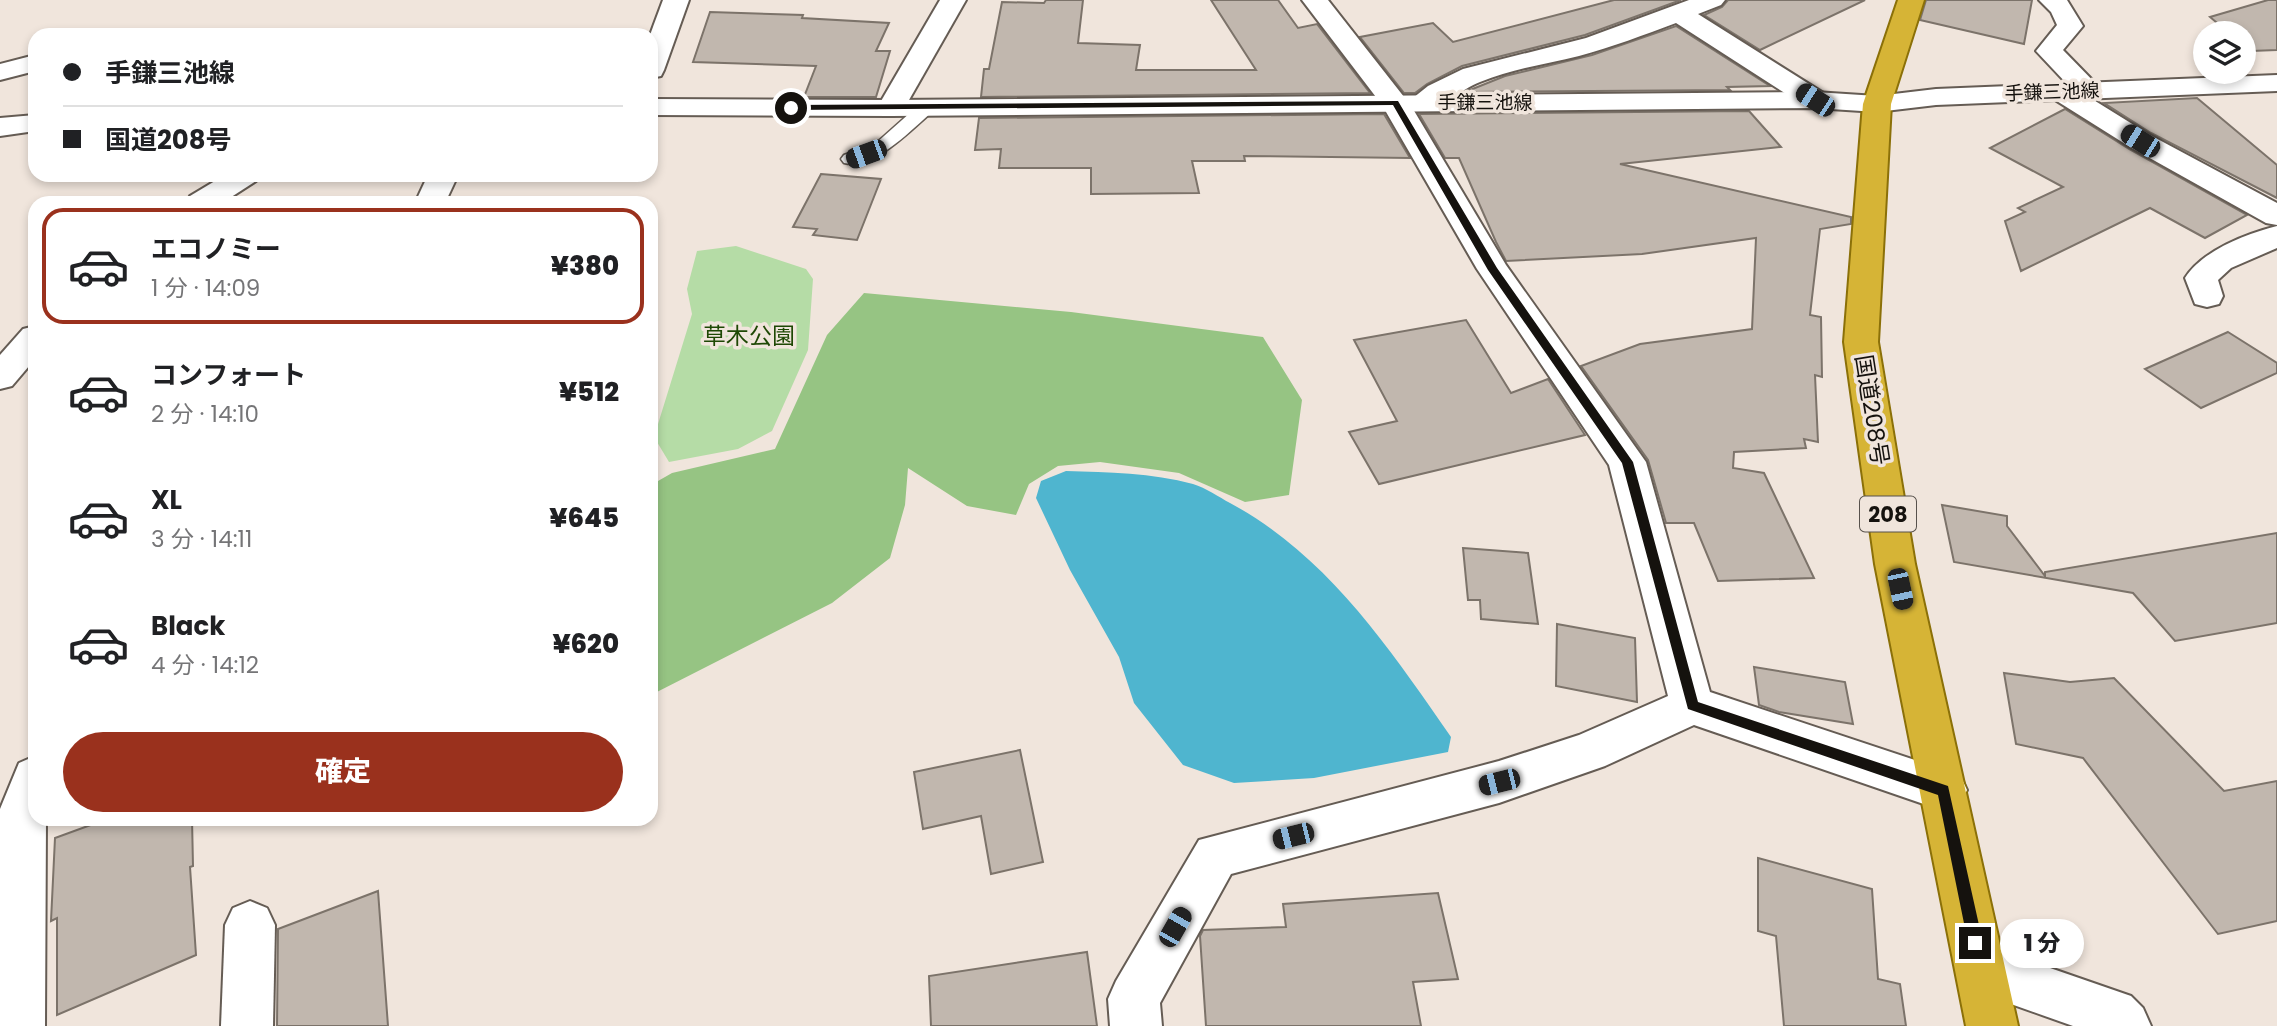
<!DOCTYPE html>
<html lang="ja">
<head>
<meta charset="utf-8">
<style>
  body { margin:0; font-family:Poppins,"Noto Sans JP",sans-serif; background:#f6f6f6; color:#202124; height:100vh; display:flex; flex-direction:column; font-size:26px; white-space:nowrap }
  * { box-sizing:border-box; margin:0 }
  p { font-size:23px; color:#757577 }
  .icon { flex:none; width:38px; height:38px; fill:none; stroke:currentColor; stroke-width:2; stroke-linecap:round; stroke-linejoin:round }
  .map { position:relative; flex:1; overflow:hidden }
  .details { position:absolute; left:28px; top:196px; width:630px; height:630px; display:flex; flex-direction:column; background:#fff; border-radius:21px; box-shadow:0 4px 10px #0003 }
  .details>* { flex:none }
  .guide { position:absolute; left:28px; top:28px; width:630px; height:154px; border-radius:21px; box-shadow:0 4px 10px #0003; display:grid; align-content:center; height:154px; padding:0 35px; background:#fff }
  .buttons { position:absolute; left:2193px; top:21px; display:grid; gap:14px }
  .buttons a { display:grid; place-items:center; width:63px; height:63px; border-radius:50%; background:#fff; box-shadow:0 4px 10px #0003; font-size:35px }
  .end { position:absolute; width:32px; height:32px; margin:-16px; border:9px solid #15120e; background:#fff; box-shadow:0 0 0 4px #fff }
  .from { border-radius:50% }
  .bubble { position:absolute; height:49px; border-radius:24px; background:#fff; box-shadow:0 4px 10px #0003; font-size:23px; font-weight:800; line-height:49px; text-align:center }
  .car { position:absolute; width:21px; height:42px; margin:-21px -10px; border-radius:9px; box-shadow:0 0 5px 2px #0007; background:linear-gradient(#222 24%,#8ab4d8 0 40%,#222 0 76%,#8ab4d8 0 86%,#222 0) }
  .guide b { display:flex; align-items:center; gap:24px; height:66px; font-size:26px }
  .guide b+b { border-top:2px solid #e0e0e0 }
  .guide i { width:18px; height:18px; background:#202124 }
  ul { padding:12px 0 0; list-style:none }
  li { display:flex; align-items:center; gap:21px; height:116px; margin:0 14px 10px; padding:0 21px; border:4px solid transparent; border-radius:21px }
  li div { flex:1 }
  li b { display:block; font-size:26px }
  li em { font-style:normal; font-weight:800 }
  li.selected { border-color:#9a311d }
  li>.icon { width:63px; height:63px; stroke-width:1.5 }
  .button { display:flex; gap:14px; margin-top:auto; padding:14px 35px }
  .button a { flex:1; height:80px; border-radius:42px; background:#9a311d; color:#fff; font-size:28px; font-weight:800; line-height:80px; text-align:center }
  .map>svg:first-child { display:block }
  .green { fill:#b5dca6 }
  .forest { fill:#96c483 }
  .water { fill:#4fb5cf }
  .building { fill:#c1b7ae; stroke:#7c736a; stroke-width:2 }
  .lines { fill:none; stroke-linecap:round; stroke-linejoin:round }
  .service-casing { stroke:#655c54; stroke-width:3 }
  .minor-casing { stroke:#655c54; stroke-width:4 }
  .secondary-casing { stroke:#655c54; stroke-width:4 }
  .trunk-casing { stroke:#8b7008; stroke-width:4 }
  .service { fill:#fff; fill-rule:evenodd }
  .minor { fill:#fff; fill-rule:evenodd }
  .secondary { fill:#fff; fill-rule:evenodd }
  .trunk { fill:#d6b436; fill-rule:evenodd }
  .route { fill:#15120e }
  .labels { text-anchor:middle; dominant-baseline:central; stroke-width:7; stroke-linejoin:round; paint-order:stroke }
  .far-street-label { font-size:19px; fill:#15120e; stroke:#f0e5dc }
  .shield { fill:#f0e5dc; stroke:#57514c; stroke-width:2 }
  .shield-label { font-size:21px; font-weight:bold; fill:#15120e }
  .park-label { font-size:23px; fill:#1e4804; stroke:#f0e5dc }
  .street-label { font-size:23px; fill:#15120e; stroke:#f0e5dc }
</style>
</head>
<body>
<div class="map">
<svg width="2277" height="1026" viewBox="0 0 2277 1026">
  <rect width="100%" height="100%" fill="#f0e5dc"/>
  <path class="green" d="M736 246 806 269 813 279 808 350 772 431 738 449 669 462 654 437 692 314 687 289 697 251Z"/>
  <path class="forest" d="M864 293 1071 312 1263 337 1302 400 1289 495 1245 502 1179 473 1100 462 1058 466 1029 484 1016 515 967 506 908 468 905 505 890 558 832 603 651 695V485L672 473 775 449 827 335Z"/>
  <path class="water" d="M1066 471C1108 472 1152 473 1193 484 1206 488 1219 497 1230 503 1327 555 1390 649 1451 737L1448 752 1314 778 1234 783 1183 765 1134 703 1119 657 1070 570 1036 498 1041 481Z"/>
  <g class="building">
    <path d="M1046 0H1083L1078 43 1140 45 1136 70H1256L1211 0H1278L1298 28 1317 24 1370 93 981 97 984 69H989L1002 2 1044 3Z"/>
    <path d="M1614 0H1681L1585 35 1462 66 1427 84 1415 93H1404L1360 37 1433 23 1453 42Z"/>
    <path d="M1728 0H1865L1760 50 1704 15 1722 7Z"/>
    <path d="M1926 0H2032L2024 44 1920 20Z"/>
    <path d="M2268 0H2277V50L2251 51 2244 45V33H2229L2210 17Z"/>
    <path d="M710 12 803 15 802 18 889 23 876 51H890L876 97H804L816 66 693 62Z"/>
    <path d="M1676 26 1770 86 1727 87 1730 90 1465 92 1505 76 1592 55Z"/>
    <path d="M2197 98 2277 165V198L2151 133 2104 103Z"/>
    <path d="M2065 109 2129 149 2247 215 2205 238 2150 208 2021 271 2005 221 2025 212 2018 208 2063 187 1990 148Z"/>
    <path d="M1749 111 1781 147 1620 164 1851 217V224L1820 229 1810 315 1821 317 1822 377 1815 375 1818 442 1804 439 1806 448 1734 452 1733 468 1764 473 1814 578 1718 581 1694 523H1666L1648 460 1581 366 1640 344 1752 329 1756 238 1642 254 1506 261 1496 242 1459 158H1445L1419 114Z"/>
    <path d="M1384 114 1410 158 1244 156 1245 161H1192L1199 193 1091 194V168H999L1001 149 975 150 979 118Z"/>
    <path d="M821 174 881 179 857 240 813 235 817 229 793 227Z"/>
    <path d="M1466 320 1511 393 1548 379 1585 435 1379 484 1349 432 1397 421 1354 340Z"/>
    <path d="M2228 332 2277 363V373L2201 408 2145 369Z"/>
    <path d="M1942 505 2007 516V526L2045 576V572L2277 533V623L2175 641 2133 593 1954 562Z"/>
    <path d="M1463 548 1528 553 1538 624 1481 619 1480 600H1468Z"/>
    <path d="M1557 624 1635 638 1637 702 1556 686Z"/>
    <path d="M1754 667 1845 682 1853 724 1779 712 1759 705Z"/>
    <path d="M2004 673 2070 682 2114 678 2224 791 2277 781V921L2218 934 2083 758 2016 744Z"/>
    <path d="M1020 750 1043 862 991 874 981 816 923 829 914 772Z"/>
    <path d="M107 819H192L193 866 190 867 196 955 57 1015V918L51 921 55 838Z"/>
    <path d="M1758 858 1872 889 1878 979 1900 984 1906 1026H1784L1776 936 1758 931Z"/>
    <path d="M378 891 388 1026H277L278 929Z"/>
    <path d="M1438 893 1458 979 1413 982 1421 1026H1206L1200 936 1203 930 1286 927 1283 904Z"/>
    <path d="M1087 952 1097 1026H931L929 976Z"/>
  </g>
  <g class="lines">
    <defs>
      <path id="service" d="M926 103 934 108 932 112C911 130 874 170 844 163L841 159 844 155 875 144 920 104Z"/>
      <g id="minor">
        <path d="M663 0H689L664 70 661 76 651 78 650 35Z"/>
        <path d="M940 0H966L901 114 891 116 881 114 877 108Z"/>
        <path d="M1302 0H1328L1408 102 1428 86 1463 69 1586 38 1689 0H1725L1721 5 1698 14 1825 94 1829 100 1825 106 1815 108 1805 106 1676 23C1644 35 1612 47 1579 56 1546 64 1512 69 1480 82 1459 90 1434 114 1413 109L1506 265 1646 462 1710 692 1960 775 1967 790 1960 805 1944 811 1694 725 1605 766 1499 803 1231 874 1160 1003 1162 1026H1110L1108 999 1116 981 1199 840 1499 761 1579 735 1668 696 1609 465 1477 269 1382 105Z"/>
        <path d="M2039 0H2067L2083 26 2063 50 2103 91 2099 97 2092 99 2150 135 2277 203V225L2266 223 2130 147 2052 98 2048 92 2052 86 2068 85 2036 51 2057 25 2051 12Z"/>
        <path d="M35 55V71L0 80V64Z"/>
        <path d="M225 175H261L256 181 222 203H186L190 196Z"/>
        <path d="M428 175H458L445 203H415Z"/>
        <path d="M2277 226V248L2231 268 2218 280 2223 296 2219 304 2207 307 2195 304 2185 278C2203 250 2246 234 2277 226Z"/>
        <path d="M35 326V359L12 386 0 389V355L23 329Z"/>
        <path d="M35 756V819H46L45 1026H0V809L19 763Z"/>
        <path d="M250 901 267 908 275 925 273 1026H221L225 925 233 908Z"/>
        <path d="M1981 944 2131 996 2143 1008 2151 1026H2073L1963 987 1956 969 1963 951Z"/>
      </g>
      <g id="secondary">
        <path d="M2277 75V91L1936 105 1877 112 1815 108 891 116 651 115V99L891 100 1815 92 1877 96 1936 89Z"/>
        <path d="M35 115V131L0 136V118Z"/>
      </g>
      <path id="trunk" d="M1898 0H1924L1891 104 1878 342 1915 564 2018 1026H1966L1875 564 1844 342 1863 104Z"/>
    </defs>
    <use href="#service" class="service-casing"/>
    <use href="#minor" class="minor-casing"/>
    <use href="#secondary" class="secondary-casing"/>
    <use href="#trunk" class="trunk-casing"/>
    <use href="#service" class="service"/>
    <use href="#minor" class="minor"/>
    <use href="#secondary" class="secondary"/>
    <use href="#trunk" class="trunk"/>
  </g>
  <path class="route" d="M1398 101 1497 268 1633 462 1698 702 1948 786 1983 943 1981 948 1975 950 1970 948 1968 943 1938 795 1688 709 1622 463 1488 270 1393 105 791 110 787 108 791 105Z"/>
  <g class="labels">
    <g class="far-street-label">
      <text transform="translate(2052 92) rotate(-2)">手鎌三池線</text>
      <text x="1485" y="102">手鎌三池線</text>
    </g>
    <rect class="shield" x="1860" y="496.5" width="56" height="35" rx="5"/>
    <g class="shield-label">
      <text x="1888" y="514">208</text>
    </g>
    <g class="park-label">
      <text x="749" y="336">草木公園</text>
    </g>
    <g class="street-label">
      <text transform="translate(1872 410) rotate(81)">国道208号</text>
    </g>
  </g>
</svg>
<div class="buttons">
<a><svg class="icon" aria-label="layers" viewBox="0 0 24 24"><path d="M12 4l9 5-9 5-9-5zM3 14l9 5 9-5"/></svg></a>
</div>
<i class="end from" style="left:791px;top:108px"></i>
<i class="end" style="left:1975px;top:943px"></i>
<div class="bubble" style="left:2000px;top:919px;width:84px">1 分</div>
<i class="car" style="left:1815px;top:100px;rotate:303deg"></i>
<i class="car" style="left:2140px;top:141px;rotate:302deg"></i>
<i class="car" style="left:866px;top:154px;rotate:250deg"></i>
<i class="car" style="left:1900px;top:589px;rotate:168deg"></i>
<i class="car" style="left:1499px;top:782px;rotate:256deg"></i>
<i class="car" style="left:1293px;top:836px;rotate:256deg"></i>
<i class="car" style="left:1175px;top:927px;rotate:30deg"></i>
<div class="guide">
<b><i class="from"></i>手鎌三池線</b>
<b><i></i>国道208号</b>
</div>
<section class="details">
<ul>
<li class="selected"><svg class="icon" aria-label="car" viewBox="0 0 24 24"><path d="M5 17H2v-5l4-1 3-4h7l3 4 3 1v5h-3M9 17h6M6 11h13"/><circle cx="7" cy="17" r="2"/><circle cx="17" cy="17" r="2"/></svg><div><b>エコノミー</b><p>1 分 · 14:09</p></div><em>¥380</em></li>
<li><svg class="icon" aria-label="car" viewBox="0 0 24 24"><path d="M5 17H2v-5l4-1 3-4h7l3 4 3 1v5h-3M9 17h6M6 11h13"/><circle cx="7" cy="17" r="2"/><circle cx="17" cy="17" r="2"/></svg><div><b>コンフォート</b><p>2 分 · 14:10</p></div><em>¥512</em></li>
<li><svg class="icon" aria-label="car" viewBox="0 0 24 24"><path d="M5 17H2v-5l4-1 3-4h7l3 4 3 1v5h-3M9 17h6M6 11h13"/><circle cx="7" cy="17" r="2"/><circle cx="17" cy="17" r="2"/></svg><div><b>XL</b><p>3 分 · 14:11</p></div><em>¥645</em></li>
<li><svg class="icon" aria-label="car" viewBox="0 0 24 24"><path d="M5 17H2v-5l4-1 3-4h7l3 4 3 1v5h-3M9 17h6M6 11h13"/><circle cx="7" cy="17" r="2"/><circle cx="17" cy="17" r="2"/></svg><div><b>Black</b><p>4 分 · 14:12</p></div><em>¥620</em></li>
</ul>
<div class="button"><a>確定</a></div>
</section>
</div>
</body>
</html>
